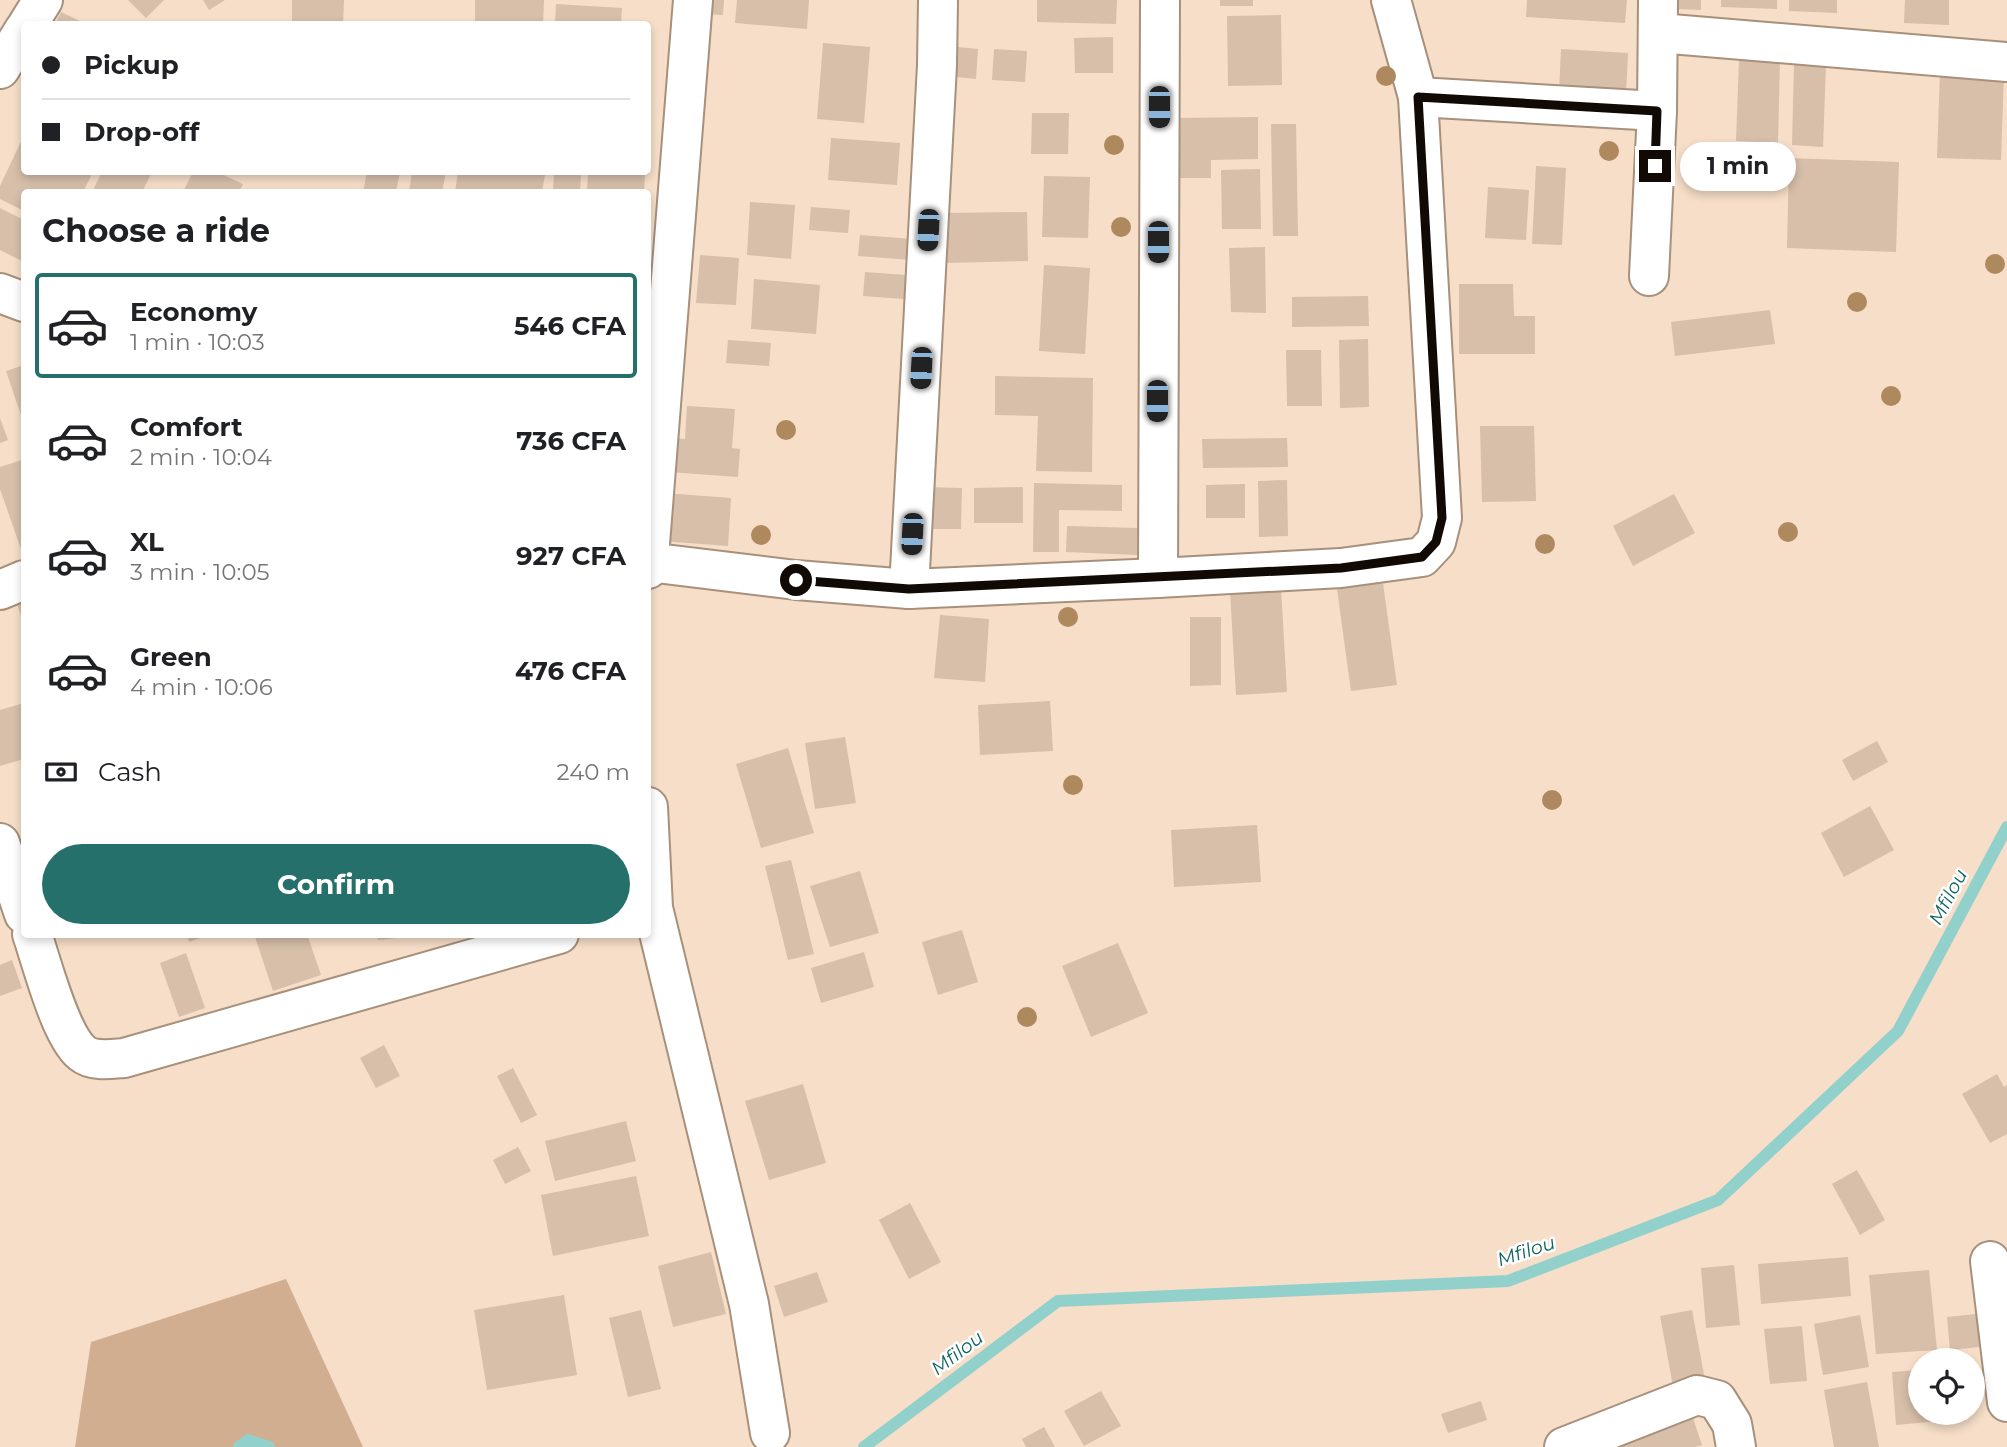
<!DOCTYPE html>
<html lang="en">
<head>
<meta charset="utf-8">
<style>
  body { margin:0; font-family:Montserrat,sans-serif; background:#f2f2f2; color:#202124; height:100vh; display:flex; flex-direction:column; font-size:26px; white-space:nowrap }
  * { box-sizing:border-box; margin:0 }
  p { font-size:23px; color:#757577 }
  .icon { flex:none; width:38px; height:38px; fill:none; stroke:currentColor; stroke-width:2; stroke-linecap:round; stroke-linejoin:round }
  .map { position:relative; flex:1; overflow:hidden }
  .panel { position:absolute; left:21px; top:189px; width:630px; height:749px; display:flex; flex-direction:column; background:#fff; border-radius:7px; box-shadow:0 4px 10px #0003 }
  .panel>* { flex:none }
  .banner { position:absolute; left:21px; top:21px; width:630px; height:154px; border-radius:7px; box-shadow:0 4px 10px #0003; display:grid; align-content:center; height:154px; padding:0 21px; background:#fff }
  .fabs { position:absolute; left:1908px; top:1348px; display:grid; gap:14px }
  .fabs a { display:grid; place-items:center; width:77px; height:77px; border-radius:50%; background:#fff; box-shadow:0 4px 10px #0003; font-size:35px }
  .end { position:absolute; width:32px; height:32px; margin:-16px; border:9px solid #110904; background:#fff; box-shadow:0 0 0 4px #fff }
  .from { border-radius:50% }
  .bubble { position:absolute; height:49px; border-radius:24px; background:#fff; box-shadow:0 4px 10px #0003; font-size:23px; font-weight:700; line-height:49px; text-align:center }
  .car { position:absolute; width:21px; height:42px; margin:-21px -10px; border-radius:9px; box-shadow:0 0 5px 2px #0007; background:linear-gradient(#222 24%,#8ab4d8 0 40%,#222 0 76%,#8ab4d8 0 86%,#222 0) }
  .banner b { display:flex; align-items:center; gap:24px; height:66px; font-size:26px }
  .banner b+b { border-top:2px solid #e0e0e0 }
  .banner i { width:18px; height:18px; background:#202124 }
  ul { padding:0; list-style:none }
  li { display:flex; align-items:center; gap:21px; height:105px; margin:0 14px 10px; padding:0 7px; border:4px solid transparent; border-radius:7px }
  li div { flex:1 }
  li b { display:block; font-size:26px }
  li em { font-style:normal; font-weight:700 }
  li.current { border-color:#26706b }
  li>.icon { width:63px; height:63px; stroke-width:1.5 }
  h2 { padding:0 21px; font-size:32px; line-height:84px }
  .pay { display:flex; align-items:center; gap:18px; height:77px; padding:0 21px; font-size:26px }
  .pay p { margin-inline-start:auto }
  .cta { display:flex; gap:14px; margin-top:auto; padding:14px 21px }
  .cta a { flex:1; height:80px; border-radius:42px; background:#26706b; color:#fff; font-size:28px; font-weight:700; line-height:80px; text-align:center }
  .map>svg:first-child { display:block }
  .green { fill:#d0ae8f }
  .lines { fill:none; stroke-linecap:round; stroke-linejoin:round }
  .stream { stroke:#92d0cb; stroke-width:12 }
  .building { fill:#d7bfaa }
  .minor-casing { stroke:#a7907c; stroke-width:42 }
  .minor { stroke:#fff; stroke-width:38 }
  .tree { fill:#ae895e }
  .route { stroke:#110904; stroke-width:9 }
  .labels { text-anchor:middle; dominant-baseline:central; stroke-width:5; stroke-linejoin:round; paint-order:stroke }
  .water-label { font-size:19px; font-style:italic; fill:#0e6560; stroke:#fff }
</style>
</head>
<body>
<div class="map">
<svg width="2007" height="1447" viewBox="0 0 2007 1447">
  <rect width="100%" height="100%" fill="#f6dec8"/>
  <path class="green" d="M286 1279 363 1447H75L91 1342Z"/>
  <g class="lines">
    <g class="stream">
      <path d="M239 1447 248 1440 269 1447"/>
      <path d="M864 1447 1058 1301 1508 1281 1718 1200 1898 1031 2007 827"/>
    </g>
  </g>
  <g class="building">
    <path d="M128 0H164L146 18Z"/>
    <path d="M203 0H225L209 10Z"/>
    <path d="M292 0H344L343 24H292Z"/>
    <path d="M475 0H544L543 24H475Z"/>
    <path d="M704 0H724L723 15 703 14Z"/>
    <path d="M737 0H809L807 29 735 23Z"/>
    <path d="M1037 0H1117L1116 24 1037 22Z"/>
    <rect x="1220" y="0" width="33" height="6"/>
    <path d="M1527 0H1627L1625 23 1526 17Z"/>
    <path d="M1674 0H1701V10L1674 9Z"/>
    <path d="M1721 0H1777V9L1721 7Z"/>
    <path d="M1789 0H1837V13L1789 11Z"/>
    <path d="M1905 0H1949V25L1904 23Z"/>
    <path d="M556 4 622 8 621 24H555Z"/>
    <path d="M61 12 86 24H55Z"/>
    <path d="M1281 15 1282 85 1228 86 1227 16Z"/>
    <path d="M1113 37V73H1075L1074 38Z"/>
    <path d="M823 43 870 47 864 123 817 119Z"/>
    <path d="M949 46 978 49 976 79 947 76Z"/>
    <path d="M994 49 1027 51 1025 82 992 80Z"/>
    <path d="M1561 49 1628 53 1626 96 1559 93Z"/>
    <path d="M1739 60 1780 61 1778 143 1736 141Z"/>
    <path d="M1794 63 1826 65 1823 147 1792 145Z"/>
    <path d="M1940 71 2004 74 2001 160 1937 158Z"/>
    <path d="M1032 113H1069L1068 154H1031Z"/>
    <path d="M1258 117V159L1211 160V178H1174L1173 118Z"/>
    <path d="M1271 124H1296L1298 236H1273Z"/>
    <path d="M24 135V172H93L83 192H24V211L0 199V186Z"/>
    <path d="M831 138 900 143 897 185 828 180Z"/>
    <path d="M1789 158 1899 162 1896 252 1787 248Z"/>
    <path d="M1536 166 1566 168 1562 245 1532 244Z"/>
    <path d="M1260 169 1261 229H1222L1221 170Z"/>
    <path d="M102 172H152L142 192H92Z"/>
    <path d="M193 172H217L243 184 239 192H183Z"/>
    <path d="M367 172H400L396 192H363Z"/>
    <path d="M412 172H446L442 192H409Z"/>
    <path d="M458 172H524L545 175 542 192H455Z"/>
    <path d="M554 172H581L580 192H553Z"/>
    <path d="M588 172H645L644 192H587Z"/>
    <path d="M1044 176 1090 177 1088 238 1042 237Z"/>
    <path d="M1488 187 1529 190 1526 240 1485 238Z"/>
    <path d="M750 202 795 205 791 259 747 255Z"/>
    <path d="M811 207 850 210 848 233 809 230Z"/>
    <path d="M0 208 24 220V262L0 250Z"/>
    <path d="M1027 212 1028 261 945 263 944 213Z"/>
    <path d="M860 235 913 239 911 260 858 256Z"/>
    <path d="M1265 247 1266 313 1231 312 1229 248Z"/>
    <path d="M700 255 739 258 736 305 696 303Z"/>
    <path d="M1044 265 1090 268 1085 354 1039 351Z"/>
    <path d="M865 272 906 275 904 299 863 296Z"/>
    <path d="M754 279 820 285 816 334 751 329Z"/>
    <path d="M1459 284H1513L1514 316H1535V354H1459Z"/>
    <path d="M1368 296 1369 326 1292 327V297Z"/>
    <path d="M1770 310 1775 344 1675 356 1671 322Z"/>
    <path d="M1368 339 1369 407 1340 408 1339 340Z"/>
    <path d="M728 340 771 343 769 366 726 363Z"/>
    <path d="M1286 350H1321L1322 406H1287Z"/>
    <path d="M24 365V424L6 371Z"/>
    <path d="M995 376 1093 378 1092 472 1036 471 1038 416 995 415Z"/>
    <path d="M687 406 735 409 732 448 740 449 738 477 669 472 671 438 685 439Z"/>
    <path d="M0 418 8 440 0 443Z"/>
    <path d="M1480 426H1534L1536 501 1482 502Z"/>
    <path d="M1287 438 1288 467 1203 468 1202 439Z"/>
    <path d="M22 460 24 468V548L21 549 0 489V467Z"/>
    <path d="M1287 480 1288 536 1259 537 1258 481Z"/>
    <path d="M1034 483 1122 485V511L1059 510V552H1033Z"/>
    <path d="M1245 484V518H1206V485Z"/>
    <path d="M924 487 962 488 961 529H924Z"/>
    <path d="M1023 487V523H974V488Z"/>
    <path d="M664 493 731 498 728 546 661 541Z"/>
    <path d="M1674 494 1695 533 1633 566 1613 526Z"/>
    <path d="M1067 526 1138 528V555L1066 552Z"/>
    <path d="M1382 576 1397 685 1351 691 1336 582Z"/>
    <path d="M1281 588 1287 692 1236 695 1230 591Z"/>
    <path d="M24 597V626L16 600Z"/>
    <path d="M940 615 989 619 985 682 934 678Z"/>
    <path d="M1190 617H1221V685L1190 686Z"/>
    <path d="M1050 701 1053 751 980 755 978 705Z"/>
    <path d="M24 703V759L0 766V710Z"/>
    <path d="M845 737 856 803 815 809 805 743Z"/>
    <path d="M1877 741 1888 762 1853 781 1842 760Z"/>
    <path d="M788 748 814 833 761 848 736 764Z"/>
    <path d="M1870 806 1894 850 1844 877 1821 833Z"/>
    <path d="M1257 825 1261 882 1174 887 1171 830Z"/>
    <path d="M791 860 814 954 788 960 765 866Z"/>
    <path d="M860 871 879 933 830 947 810 886Z"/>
    <path d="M962 930 978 982 938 995 922 942Z"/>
    <path d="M187 934H209V935L189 942Z"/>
    <path d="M254 934H307L321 975 273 991Z"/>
    <path d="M378 934H414V936L378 940Z"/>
    <path d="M1118 943 1148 1013 1091 1037 1062 966Z"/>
    <path d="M864 952 874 987 821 1003 811 968Z"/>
    <path d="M186 953 205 1008 179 1017 160 963Z"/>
    <path d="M12 960 22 988 0 996V965Z"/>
    <path d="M384 1045 400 1076 376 1088 360 1058Z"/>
    <path d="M513 1068 537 1115 521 1123 497 1076Z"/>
    <path d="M1997 1074 2004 1087 2007 1085V1134L1990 1143 1962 1094Z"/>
    <path d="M803 1084 826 1163 769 1180 745 1101Z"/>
    <path d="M626 1121 636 1161 555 1181 545 1141Z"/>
    <path d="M518 1147 531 1171 505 1184 493 1160Z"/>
    <path d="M1857 1170 1885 1220 1860 1235 1832 1184Z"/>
    <path d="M636 1176 649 1236 553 1256 541 1195Z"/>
    <path d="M910 1203 941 1262 909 1279 879 1220Z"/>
    <path d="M711 1252 726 1314 673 1327 658 1266Z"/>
    <path d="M1848 1257 1851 1296 1761 1304 1758 1264Z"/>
    <path d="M1734 1265 1740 1325 1706 1328 1701 1268Z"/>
    <path d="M1929 1270 1937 1350 1876 1354 1869 1275Z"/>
    <path d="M817 1272 828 1302 784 1317 774 1286Z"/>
    <path d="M564 1295 577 1375 487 1390 474 1310Z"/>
    <path d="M641 1310 661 1389 628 1397 609 1318Z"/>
    <path d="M1692 1310 1705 1380 1673 1386 1660 1316Z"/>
    <path d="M1986 1313 1989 1346 1950 1350 1947 1317Z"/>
    <path d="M1860 1315 1869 1367 1823 1375 1814 1324Z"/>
    <path d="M1802 1326 1807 1381 1770 1384 1764 1329Z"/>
    <path d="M1920 1370V1412H1961L1962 1419 1896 1425 1892 1372Z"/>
    <path d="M1867 1382 1879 1447H1834L1824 1390Z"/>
    <path d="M1101 1391 1121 1426 1084 1446 1064 1411Z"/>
    <path d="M1481 1401 1487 1420 1448 1433 1441 1414Z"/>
    <path d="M1691 1412 1702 1445 1695 1447H1597Z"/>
    <path d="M1044 1427 1055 1447H1026L1022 1439Z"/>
  </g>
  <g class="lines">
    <defs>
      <g id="minor">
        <path d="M28 24 43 0"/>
        <path d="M1659 33 2007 62"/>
        <path d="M0 69 24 30"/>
        <path d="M1418 97 1657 111"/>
        <path d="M1649 276 1657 111 1658 0"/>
        <path d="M0 293 24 302"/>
        <path d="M648 562 796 580 909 589 1158 578 1341 568 1422 557 1436 542 1442 518 1418 97 1391 0"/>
        <path d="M648 569 693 0"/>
        <path d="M1158 578 1160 0"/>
        <path d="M909 589 937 65 938 0"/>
        <path d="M0 590 24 580"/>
        <path d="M648 807 653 908 749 1304 770 1433"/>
        <path d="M0 843 24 914"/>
        <path d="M32 934C42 963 60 1035 82 1053 93 1062 111 1059 124 1058L559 934"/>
        <path d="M1990 1261 2007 1402"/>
        <path d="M1564 1447 1697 1395 1717 1400 1732 1424 1736 1447"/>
      </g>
    </defs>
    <use href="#minor" class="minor-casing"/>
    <use href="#minor" class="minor"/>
  </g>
  <g class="tree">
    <circle cx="1386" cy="76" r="10"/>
    <circle cx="1114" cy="145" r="10"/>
    <circle cx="1609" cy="151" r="10"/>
    <circle cx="1121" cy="227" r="10"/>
    <circle cx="1995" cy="264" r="10"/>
    <circle cx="1857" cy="302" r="10"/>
    <circle cx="1891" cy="396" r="10"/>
    <circle cx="786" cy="430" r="10"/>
    <circle cx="1788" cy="532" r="10"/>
    <circle cx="761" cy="535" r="10"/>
    <circle cx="1545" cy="544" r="10"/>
    <circle cx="1068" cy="617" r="10"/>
    <circle cx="1073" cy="785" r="10"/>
    <circle cx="1552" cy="800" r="10"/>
    <circle cx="1027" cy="1017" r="10"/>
  </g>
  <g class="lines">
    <path class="route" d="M796 580 909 589 1341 568 1422 557 1436 542 1442 518 1418 97 1657 111 1655 166"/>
  </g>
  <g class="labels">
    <g class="water-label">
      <text transform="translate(1948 897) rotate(-62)">Mfilou</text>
      <text transform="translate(1526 1251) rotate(-18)">Mfilou</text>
      <text transform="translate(957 1353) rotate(-37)">Mfilou</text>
    </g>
  </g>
</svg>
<div class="fabs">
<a><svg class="icon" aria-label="locate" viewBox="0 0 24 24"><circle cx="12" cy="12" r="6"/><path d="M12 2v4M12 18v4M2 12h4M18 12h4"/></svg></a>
</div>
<i class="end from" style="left:796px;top:580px"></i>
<i class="end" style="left:1655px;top:166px"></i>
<div class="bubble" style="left:1680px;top:142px;width:116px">1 min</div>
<i class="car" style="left:1159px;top:107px;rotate:180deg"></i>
<i class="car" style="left:928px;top:230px;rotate:183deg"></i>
<i class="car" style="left:1158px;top:242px;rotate:180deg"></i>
<i class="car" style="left:921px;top:368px;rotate:183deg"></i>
<i class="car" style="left:1157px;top:401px;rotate:180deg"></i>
<i class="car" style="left:912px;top:534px;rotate:183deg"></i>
<div class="banner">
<b><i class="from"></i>Pickup</b>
<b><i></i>Drop-off</b>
</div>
<section class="panel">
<h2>Choose a ride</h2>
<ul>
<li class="current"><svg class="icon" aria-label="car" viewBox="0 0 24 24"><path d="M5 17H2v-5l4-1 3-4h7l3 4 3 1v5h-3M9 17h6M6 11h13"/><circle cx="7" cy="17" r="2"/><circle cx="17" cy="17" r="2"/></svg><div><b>Economy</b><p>1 min · 10:03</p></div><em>546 CFA</em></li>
<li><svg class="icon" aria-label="car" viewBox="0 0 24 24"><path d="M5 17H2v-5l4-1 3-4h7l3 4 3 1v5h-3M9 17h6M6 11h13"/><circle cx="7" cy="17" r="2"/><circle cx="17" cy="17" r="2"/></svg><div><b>Comfort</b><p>2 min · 10:04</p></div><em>736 CFA</em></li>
<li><svg class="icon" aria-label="car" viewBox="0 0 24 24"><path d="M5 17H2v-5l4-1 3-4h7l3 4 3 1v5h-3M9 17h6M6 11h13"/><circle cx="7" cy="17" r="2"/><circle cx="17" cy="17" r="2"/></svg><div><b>XL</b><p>3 min · 10:05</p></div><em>927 CFA</em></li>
<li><svg class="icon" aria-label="car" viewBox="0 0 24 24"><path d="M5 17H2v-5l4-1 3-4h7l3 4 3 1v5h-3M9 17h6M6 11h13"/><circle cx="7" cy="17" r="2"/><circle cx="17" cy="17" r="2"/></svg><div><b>Green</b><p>4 min · 10:06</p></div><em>476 CFA</em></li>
</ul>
<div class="pay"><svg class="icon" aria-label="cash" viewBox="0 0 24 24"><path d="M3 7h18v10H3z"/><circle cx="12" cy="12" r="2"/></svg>Cash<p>240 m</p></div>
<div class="cta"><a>Confirm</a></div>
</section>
</div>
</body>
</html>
